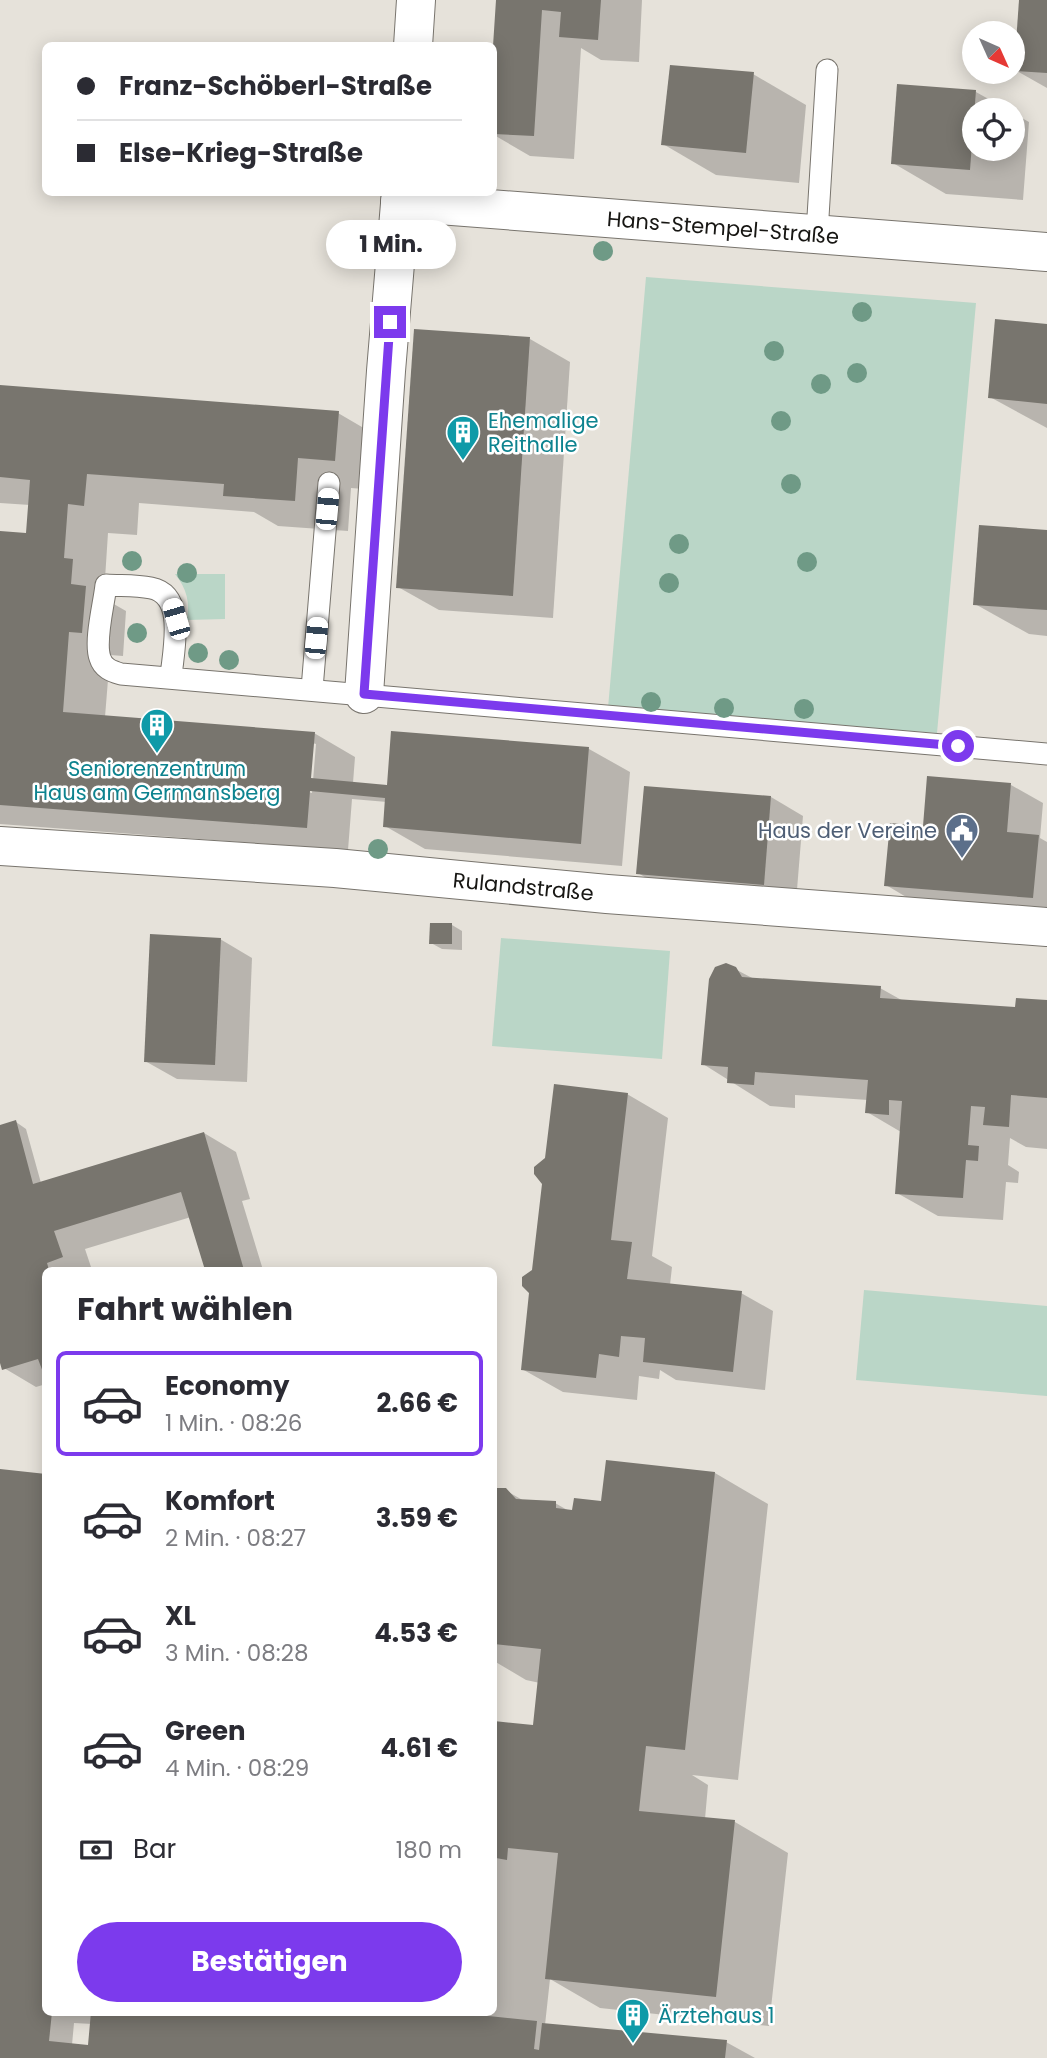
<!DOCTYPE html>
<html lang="de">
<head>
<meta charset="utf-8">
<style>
  body { margin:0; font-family:Poppins,sans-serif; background:#f7f7f7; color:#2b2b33; height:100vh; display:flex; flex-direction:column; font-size:26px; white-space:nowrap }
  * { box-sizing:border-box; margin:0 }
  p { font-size:23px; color:#7c7c81 }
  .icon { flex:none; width:38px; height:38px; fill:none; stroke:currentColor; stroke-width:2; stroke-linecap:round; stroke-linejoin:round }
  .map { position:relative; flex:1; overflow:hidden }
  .sheet { position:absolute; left:42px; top:1267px; width:455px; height:749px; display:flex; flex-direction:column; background:#fff; border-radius:10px; box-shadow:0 4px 18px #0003 }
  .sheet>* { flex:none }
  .banner { position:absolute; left:42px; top:42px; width:455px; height:154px; border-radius:10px; box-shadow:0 4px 18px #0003; display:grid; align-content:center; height:154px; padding:0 35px; background:#fff }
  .needle { width:46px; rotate:135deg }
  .controls { position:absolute; left:962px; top:21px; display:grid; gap:14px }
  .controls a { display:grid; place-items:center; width:63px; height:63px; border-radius:50%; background:#fff; box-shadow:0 4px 18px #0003; font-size:35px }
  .end { position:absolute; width:32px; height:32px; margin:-16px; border:9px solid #7c3aed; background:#fff; box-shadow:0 0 0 4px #fff }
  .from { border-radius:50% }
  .bubble { position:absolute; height:49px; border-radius:24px; background:#fff; box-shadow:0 4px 18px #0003; font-size:23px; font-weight:700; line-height:49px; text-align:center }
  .car { position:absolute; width:21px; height:42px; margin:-21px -10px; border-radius:9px; box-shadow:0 0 5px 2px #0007; background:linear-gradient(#fff 24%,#345 0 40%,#fff 0 76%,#345 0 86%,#fff 0) }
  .banner b { display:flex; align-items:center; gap:24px; height:66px; font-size:26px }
  .banner b+b { border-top:2px solid #e1e1e2 }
  .banner i { width:18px; height:18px; background:#2b2b33 }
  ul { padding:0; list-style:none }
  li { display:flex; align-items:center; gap:21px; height:105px; margin:0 14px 10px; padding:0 21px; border:4px solid transparent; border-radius:10px }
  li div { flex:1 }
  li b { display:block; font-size:26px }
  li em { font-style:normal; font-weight:700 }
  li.selected { border-color:#7c3aed }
  li>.icon { width:63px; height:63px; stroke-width:1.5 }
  h2 { padding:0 35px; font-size:32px; line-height:84px }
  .pay { display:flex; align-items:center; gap:18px; height:77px; padding:0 35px; font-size:26px }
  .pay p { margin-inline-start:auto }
  .cta { display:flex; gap:14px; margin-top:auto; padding:14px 35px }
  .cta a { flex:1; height:80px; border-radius:42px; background:#7c3aed; color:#fff; font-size:28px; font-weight:700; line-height:80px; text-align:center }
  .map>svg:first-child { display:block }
  .green { fill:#bad6c7 }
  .shadow { fill:#0003; fill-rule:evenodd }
  .building { fill:#78756e }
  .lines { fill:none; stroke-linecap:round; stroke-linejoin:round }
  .service-casing { stroke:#78746d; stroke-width:23 }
  .minor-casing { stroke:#78746d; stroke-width:40 }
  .service { stroke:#fff; stroke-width:21 }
  .minor { stroke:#fff; stroke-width:38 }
  .tree { fill:#6f9a86 }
  .route { stroke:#7c3aed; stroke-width:9 }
  .labels { text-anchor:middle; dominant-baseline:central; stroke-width:5; stroke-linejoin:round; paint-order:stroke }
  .street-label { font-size:21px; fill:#171613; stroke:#fff }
  .culture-label { font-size:21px; fill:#0d838f; stroke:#fff; text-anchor:start }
  .service-label { font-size:21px; fill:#4e5e75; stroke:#fff; text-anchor:end }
</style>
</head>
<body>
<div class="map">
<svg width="1047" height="2058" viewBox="0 0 1047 2058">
  <rect width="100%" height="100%" fill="#e6e2da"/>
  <g class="green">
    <path d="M646 277 976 303 937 733 608 708Z"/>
    <path d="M175 574H225V619L187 620C190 602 187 589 175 574Z"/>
    <path d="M501 938 670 951 662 1059 492 1046Z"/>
    <path d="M864 1290 1047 1306V1396L856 1380Z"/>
  </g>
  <g class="shadow">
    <path d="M498 0H642L639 62 601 60 581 48 574 159 530 156 494 135V69Z"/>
    <path d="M1020 0H1047V88L1015 70Z"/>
    <path d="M753 74 806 105 799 183 716 175 663 144Z"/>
    <path d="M899 86 976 92 1008 110H975V149H1013V113L1029 122 1023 200 946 194 893 163Z"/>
    <path d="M1047 326V428L990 397Z"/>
    <path d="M530 339 570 362 553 618 439 610 398 587Z"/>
    <path d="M0 387 338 413 391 444 388 491 351 488 348 531 278 526 254 512 139 503 137 535 108 533 105 579 112 603 126 611 123 656 110 655 105 717 314 733 355 757 353 783 388 787 393 733 589 749 630 772 622 866 425 849 385 826 387 802 352 799 348 850 0 824V533L28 535 30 505 0 503ZM312 743 316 744 312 793 308 792Z"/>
    <path d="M1047 532V636L1029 634 975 604Z"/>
    <path d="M1011 785 1043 803 1040 838 1047 842V914L918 904 886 885Z"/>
    <path d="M771 797 803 816 796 902 670 892 638 873Z"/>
    <path d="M452 925 462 931V950L442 949 431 943Z"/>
    <path d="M220 939 252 958 247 1082 177 1079 145 1061Z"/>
    <path d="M735 969 754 979 880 988 905 1002 1017 1009 1047 1002V1149L1026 1147 1010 1138 1008 1165 1019 1172 1018 1183 1006 1182 1003 1220 938 1216 897 1193 901 1132 867 1112 868 1100 795 1095V1108L770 1106 703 1064Z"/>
    <path d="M627 1094 668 1118 652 1256 672 1267 670 1285 741 1293 773 1311 765 1390 676 1380 660 1370 659 1379 639 1376 637 1400 563 1392 522 1369 534 1271Z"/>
    <path d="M16 1122 26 1129 41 1183 204 1133 236 1152 250 1199 242 1201 263 1270H207L191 1217 85 1249 92 1270H46V1384L36 1387 4 1368 0 1357V1127Z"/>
    <path d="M0 1471 46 2012H494V1723L535 1727 540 1683 526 1680 494 1661V1490H505L526 1502 555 1503 569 1511 715 1473 768 1504 738 1780 692 1775 708 1785 705 1819 735 1822 788 1853 769 2026 600 2008 550 1979 545 2025 726 2042 755 2058H0ZM74 2023 92 2024 90 2047 72 2045Z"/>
  </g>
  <g class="building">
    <path d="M496 0H601L598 40 559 37 561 12 542 10 534 136 494 134 493 46Z"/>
    <path d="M1019 0H1047V73L1014 71Z"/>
    <path d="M670 65 754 72 746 153 661 145Z"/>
    <path d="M897 84 976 90 970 170 891 164Z"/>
    <path d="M995 319 1047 324V404L988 398Z"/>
    <path d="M414 329 530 337 513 596 396 588Z"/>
    <path d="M0 385 339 411 335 461 298 458 295 501 223 496 224 484 87 474 84 506 68 504 64 558 73 559 71 584 86 586 82 633 69 632 63 712 315 732 311 778 387 785 391 731 589 747 581 844 383 827 385 798 310 791 307 828 0 805V531L26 533 30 480 0 477Z"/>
    <path d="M979 525 1047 530V610L973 605Z"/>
    <path d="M927 776 1011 783 1007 832 1039 835 1033 898 884 886 890 823 923 826Z"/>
    <path d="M644 786 771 796 764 885 636 874Z"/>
    <path d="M430 923H452V944H429Z"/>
    <path d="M150 934 221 938 215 1065 144 1062Z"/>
    <path d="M726 963 736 967 742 977 881 986 880 998 1015 1007 1016 998 1047 1000V1098L1011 1095 1009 1127 983 1125 985 1107 971 1106 968 1145 979 1146 978 1161 966 1160 963 1198 895 1194 902 1101 889 1100V1115L865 1113 868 1080 755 1072 754 1085 727 1083 728 1067 701 1065 709 979 715 967Z"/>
    <path d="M554 1084 628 1093 611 1240 632 1242 627 1279 742 1291 733 1372 643 1362 645 1338 621 1336 619 1357 599 1354 596 1378 521 1370 529 1293 522 1286V1277L532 1270 542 1184 534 1174V1167L545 1158Z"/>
    <path d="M16 1120 33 1184 204 1132 244 1270H205L181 1192 54 1231 63 1257 47 1263 49 1270H46V1380L38 1359 2 1370 0 1363V1125Z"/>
    <path d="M606 1460 715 1472 685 1750 646 1746 639 1811 735 1820 716 1997 545 1979 558 1853 508 1848 507 1860 496 1858 494 1866V1721L533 1725 541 1649 494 1644V1488H506L516 1499 556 1501V1508L572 1510 574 1498 601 1501Z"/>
    <path d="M0 1469 46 1474V2012H52L49 2041 88 2045 91 2012H479V2015L537 2021 534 2049 539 2050 542 2023 727 2040 725 2058H0Z"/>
  </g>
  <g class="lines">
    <defs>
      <g id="service">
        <path d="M817 233 827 70"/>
        <path d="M171 677C173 651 187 595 151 588 136 585 121 586 106 585 104 604 94 641 100 658 103 668 111 671 121 674L1047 754"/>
        <path d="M312 689 329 483"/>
      </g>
      <g id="minor">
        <path d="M413 46 416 0"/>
        <path id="s1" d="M400 202 1047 252"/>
        <path d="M364 694 386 371 401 192"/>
        <path id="s2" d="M0 846 335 868 607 894 1047 927"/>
      </g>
    </defs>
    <use href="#service" class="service-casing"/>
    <use href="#minor" class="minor-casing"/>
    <use href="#service" class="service"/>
    <use href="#minor" class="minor"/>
  </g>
  <g class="tree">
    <circle cx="603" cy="251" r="10"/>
    <circle cx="862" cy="312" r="10"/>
    <circle cx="774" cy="351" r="10"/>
    <circle cx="857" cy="373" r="10"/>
    <circle cx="821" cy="384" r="10"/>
    <circle cx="781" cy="421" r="10"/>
    <circle cx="791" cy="484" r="10"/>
    <circle cx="679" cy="544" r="10"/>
    <circle cx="132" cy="561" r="10"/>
    <circle cx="807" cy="562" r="10"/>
    <circle cx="187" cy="573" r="10"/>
    <circle cx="669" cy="583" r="10"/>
    <circle cx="137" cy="633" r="10"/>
    <circle cx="198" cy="653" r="10"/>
    <circle cx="229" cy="660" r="10"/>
    <circle cx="651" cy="702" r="10"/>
    <circle cx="724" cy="708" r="10"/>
    <circle cx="804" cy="709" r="10"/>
    <circle cx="378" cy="849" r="10"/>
  </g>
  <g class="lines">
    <path class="route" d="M390 322 364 694 958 746"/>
  </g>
  <defs>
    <symbol id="building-pin" viewBox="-11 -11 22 30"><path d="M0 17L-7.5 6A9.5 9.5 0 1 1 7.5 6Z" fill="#0f9aa8" stroke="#fff"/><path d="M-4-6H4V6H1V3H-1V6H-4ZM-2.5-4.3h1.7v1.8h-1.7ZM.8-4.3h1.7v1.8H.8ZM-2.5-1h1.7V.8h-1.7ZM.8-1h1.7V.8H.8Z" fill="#fff"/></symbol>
    <symbol id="civic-pin" viewBox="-11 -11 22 30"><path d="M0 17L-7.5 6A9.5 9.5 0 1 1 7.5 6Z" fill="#5c6f8a" stroke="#fff"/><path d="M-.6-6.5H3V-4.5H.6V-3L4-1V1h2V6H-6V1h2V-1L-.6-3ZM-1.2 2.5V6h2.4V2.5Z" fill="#fff"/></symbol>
  </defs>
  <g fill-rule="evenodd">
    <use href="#building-pin" x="444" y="413" width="38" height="52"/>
    <use href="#building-pin" x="138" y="706" width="38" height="52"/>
    <use href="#civic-pin" x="943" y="811" width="38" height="52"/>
    <use href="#building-pin" x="614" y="1996" width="38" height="52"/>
  </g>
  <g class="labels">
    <g class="street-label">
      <text stroke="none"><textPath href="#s1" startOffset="324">Hans-Stempel-Straße</textPath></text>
      <text stroke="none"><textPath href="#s2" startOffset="525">Rulandstraße</textPath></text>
    </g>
    <g class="culture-label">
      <text x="488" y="420">Ehemalige<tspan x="488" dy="24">Reithalle</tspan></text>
      <text x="157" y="768" text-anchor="middle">Seniorenzentrum<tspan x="157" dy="24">Haus am Germansberg</tspan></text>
      <text x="658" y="2015">Ärztehaus 1</text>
    </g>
    <g class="service-label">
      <text x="937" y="830">Haus der Vereine</text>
    </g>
  </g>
</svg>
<div class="controls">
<a><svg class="needle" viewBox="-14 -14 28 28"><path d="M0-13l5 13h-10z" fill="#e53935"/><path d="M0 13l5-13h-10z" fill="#7c7c81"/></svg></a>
<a><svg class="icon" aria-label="locate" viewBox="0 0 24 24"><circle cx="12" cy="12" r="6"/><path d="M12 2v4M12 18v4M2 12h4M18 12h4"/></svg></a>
</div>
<i class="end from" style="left:958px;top:746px"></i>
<i class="end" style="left:390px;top:322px"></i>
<div class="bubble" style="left:326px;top:220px;width:130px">1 Min.</div>
<i class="car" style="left:327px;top:509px;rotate:5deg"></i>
<i class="car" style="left:176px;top:619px;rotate:344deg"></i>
<i class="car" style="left:316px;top:638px;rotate:5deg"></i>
<div class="banner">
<b><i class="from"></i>Franz-Schöberl-Straße</b>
<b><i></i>Else-Krieg-Straße</b>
</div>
<section class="sheet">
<h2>Fahrt wählen</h2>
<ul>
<li class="selected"><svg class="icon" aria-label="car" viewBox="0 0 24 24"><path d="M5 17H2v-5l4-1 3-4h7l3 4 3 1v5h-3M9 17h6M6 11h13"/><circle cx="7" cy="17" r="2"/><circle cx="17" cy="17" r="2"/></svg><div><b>Economy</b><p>1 Min. · 08:26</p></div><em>2.66 €</em></li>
<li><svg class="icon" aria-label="car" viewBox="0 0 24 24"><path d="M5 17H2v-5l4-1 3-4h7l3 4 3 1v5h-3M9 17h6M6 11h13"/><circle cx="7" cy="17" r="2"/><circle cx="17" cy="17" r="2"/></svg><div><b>Komfort</b><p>2 Min. · 08:27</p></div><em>3.59 €</em></li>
<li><svg class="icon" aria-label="car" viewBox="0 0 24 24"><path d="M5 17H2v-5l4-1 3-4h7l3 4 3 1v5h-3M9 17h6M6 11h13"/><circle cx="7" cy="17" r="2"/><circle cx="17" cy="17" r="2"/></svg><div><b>XL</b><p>3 Min. · 08:28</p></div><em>4.53 €</em></li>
<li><svg class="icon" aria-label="car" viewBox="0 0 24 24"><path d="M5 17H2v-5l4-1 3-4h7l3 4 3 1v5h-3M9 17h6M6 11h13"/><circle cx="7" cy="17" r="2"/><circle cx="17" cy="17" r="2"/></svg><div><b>Green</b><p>4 Min. · 08:29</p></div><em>4.61 €</em></li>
</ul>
<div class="pay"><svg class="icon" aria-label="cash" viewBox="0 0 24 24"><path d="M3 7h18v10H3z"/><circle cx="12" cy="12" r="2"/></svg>Bar<p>180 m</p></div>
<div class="cta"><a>Bestätigen</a></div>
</section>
</div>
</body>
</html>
